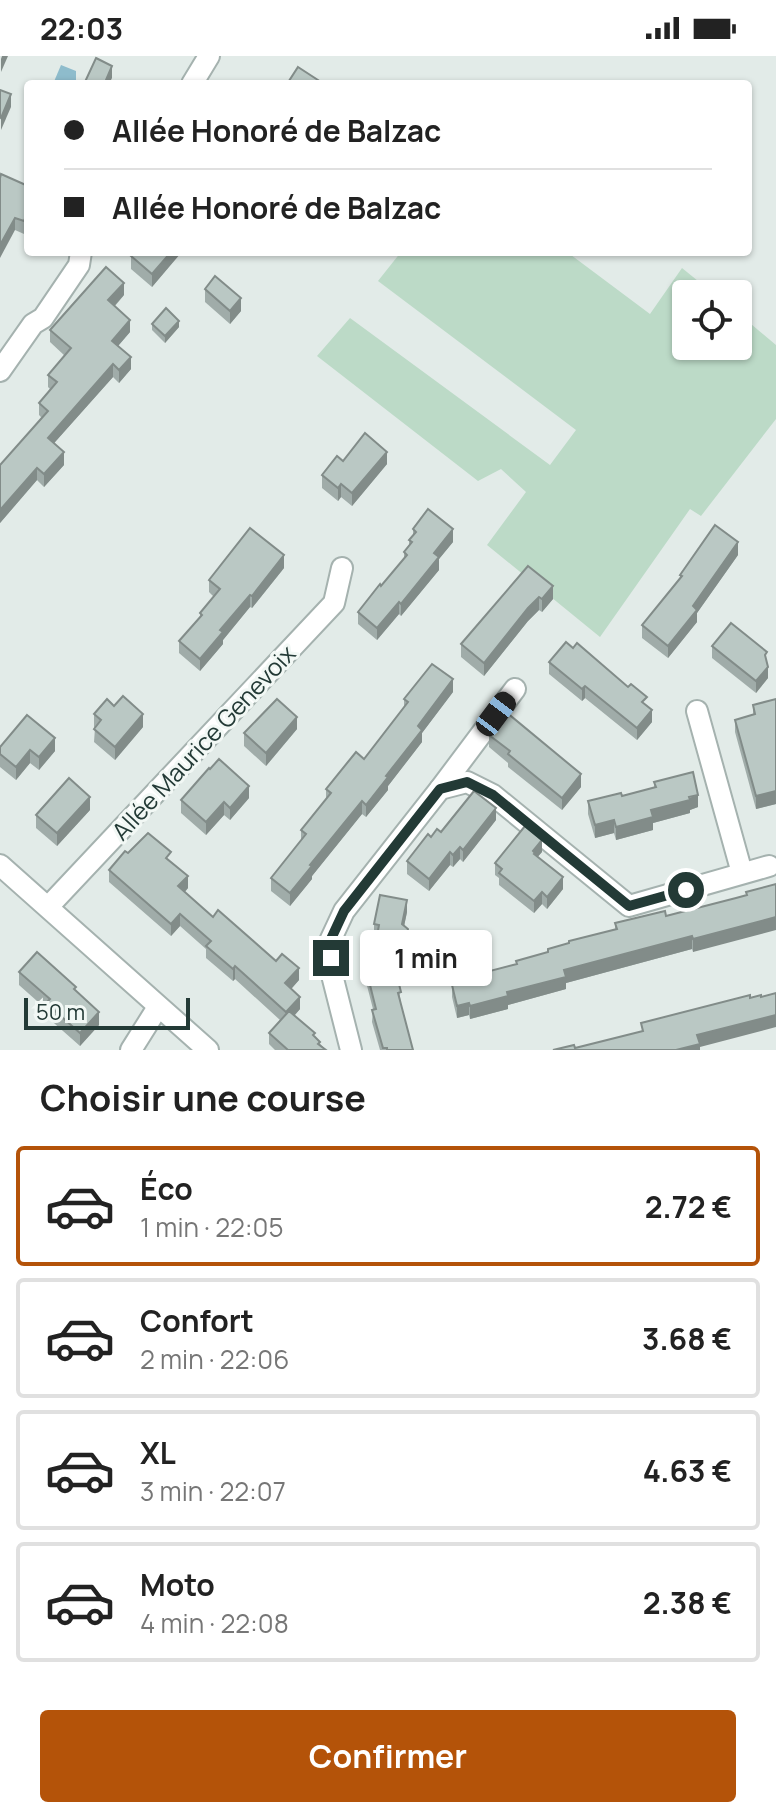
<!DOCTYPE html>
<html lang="fr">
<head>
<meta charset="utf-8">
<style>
  body { margin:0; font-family:Manrope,sans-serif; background:#f6f6f6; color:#222; height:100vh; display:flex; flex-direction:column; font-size:30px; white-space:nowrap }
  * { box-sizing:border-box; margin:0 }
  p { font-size:26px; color:#767676 }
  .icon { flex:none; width:44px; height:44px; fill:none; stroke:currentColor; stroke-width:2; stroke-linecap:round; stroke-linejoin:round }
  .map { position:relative; height:994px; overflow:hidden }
  .side { display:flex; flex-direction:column; background:#fff; flex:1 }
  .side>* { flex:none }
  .top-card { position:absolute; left:24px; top:24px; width:728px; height:176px; border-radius:8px; box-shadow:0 2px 6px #0004; display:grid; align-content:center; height:176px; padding:0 40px; background:#fff }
  .buttons { position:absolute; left:672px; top:224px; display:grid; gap:16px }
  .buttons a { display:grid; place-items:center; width:80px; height:80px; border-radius:8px; background:#fff; box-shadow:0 2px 6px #0004; font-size:40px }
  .scale { position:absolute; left:24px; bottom:20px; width:166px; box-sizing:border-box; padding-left:8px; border:4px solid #233a36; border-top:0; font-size:22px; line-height:28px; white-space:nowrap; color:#233a36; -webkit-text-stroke:6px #f2f8f5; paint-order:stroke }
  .end { position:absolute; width:36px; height:36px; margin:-18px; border:10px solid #233a36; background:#fff; box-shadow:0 0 0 4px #fff }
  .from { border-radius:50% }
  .bubble { position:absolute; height:56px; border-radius:8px; background:#fff; box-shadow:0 2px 6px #0004; font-size:26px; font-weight:700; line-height:56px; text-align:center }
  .car { position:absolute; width:24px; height:48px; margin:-24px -12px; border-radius:10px; box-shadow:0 0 6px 2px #0007; background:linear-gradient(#222 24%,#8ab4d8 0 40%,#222 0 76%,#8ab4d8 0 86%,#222 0) }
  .top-card b { display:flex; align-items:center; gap:28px; height:76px; font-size:30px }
  .top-card b+b { border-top:2px solid #e0e0e0 }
  .top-card i { width:20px; height:20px; background:#222 }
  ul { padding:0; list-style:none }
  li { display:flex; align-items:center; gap:24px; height:120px; margin:0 16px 12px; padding:0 24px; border:4px solid #e0e0e0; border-radius:8px }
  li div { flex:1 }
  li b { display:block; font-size:30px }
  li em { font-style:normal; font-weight:700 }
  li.current { border-color:#b45309 }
  li>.icon { width:72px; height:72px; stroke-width:1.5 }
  h2 { padding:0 40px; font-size:36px; line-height:96px }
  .cta { display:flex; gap:16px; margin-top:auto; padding:16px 40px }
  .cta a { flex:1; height:92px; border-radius:8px; background:#b45309; color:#fff; font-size:32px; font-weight:700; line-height:92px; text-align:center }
  .status { display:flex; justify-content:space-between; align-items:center; height:56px; padding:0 40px; background:#fff; direction:ltr }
  .status svg { height:22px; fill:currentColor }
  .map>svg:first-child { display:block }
  .green { fill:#bcdac7 }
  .water { fill:#8ebccc }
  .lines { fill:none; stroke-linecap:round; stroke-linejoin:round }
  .street-casing { stroke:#a5b2af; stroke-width:24 }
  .street { stroke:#fff; stroke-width:20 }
  .wall { fill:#a0aca9 }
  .shaded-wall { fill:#828c89 }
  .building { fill:#bac8c4; stroke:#828c89; stroke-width:2 }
  .route { stroke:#233a36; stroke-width:10 }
  .labels { text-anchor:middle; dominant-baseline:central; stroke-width:6; stroke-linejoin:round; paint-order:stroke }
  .street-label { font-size:24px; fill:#233a36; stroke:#f2f8f5 }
</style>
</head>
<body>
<div class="status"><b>22:03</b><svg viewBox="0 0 49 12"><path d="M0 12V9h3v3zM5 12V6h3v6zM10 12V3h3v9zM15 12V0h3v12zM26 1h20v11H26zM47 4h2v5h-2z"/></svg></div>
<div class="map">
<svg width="776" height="994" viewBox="0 0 776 994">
  <rect width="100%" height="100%" fill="#e2ebe8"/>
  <path class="green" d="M401 196H567L650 258 682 212 714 238H686V290H738V257L776 289V363L701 460 690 453 600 581 487 489 526 436 501 413 478 425 317 300 350 262 550 409 576 374 378 225Z"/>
  <path class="water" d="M61 9 76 15V26L74 28H53Z"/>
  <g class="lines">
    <defs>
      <g id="street">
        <path d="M192 28 209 0"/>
        <path d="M0 315 33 268 43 262 79 209 81 196"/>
        <path d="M697 655 742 817"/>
        <path d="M440 733 515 633"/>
        <path d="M0 809 208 994"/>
        <path d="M48 851 334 547 342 512"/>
        <path d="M131 994 158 951"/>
        <path d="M351 994 332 919 330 885 344 855 440 733 467 726 493 739 629 850 769 810"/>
      </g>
    </defs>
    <use href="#street" class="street-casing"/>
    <use href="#street" class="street"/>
  </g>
  <g class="wall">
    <path d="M0 122 28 130V169L24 178 15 174Z"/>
    <path d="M181 196 152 231 131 213V200Z"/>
    <path d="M205 233 241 255 230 268 205 246Z"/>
    <path d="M124 239 115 250 130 276 118 290 131 313 119 327 113 321 54 387 64 409 44 431 37 424 0 467V409L42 362 39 359V347L50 333 48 331V319L65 300 50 286V274Z"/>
    <path d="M152 268 179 271 165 287 152 274Z"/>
    <path d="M343 405 387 408 352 450 341 441 338 445 322 432V419Z"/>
    <path d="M413 473 453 486 439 503V514L401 560 399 558 377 584 358 568V556L404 504V496L409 489V484L413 479Z"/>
    <path d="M738 499 697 557V566L668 602 642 582V569L680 522V519Z"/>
    <path d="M528 510 553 543 542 556 539 554 528 565 484 620 461 601V588Z"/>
    <path d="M284 512 252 552 250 551 223 584V588L200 615 179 597V585L200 561V557L214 541 209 536V524Z"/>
    <path d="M712 590 767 607 768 622 756 637 712 602Z"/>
    <path d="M549 606 652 666 637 684 585 642 582 645 549 618Z"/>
    <path d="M453 636 422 677V686L388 730V734L366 761 362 758 312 820V823L290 850 271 835V822L301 785V774L326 743V733L364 703 404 652V643Z"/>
    <path d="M776 643V748L756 753 735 676V664L753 659V649Z"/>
    <path d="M114 650 143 671 115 704 94 686 95 672 94 671V658Z"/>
    <path d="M297 673 266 710 244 690V677Z"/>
    <path d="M489 679 581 731 562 754 508 711V707L489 691Z"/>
    <path d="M0 691 55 695 39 714 30 707 16 724 0 711Z"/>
    <path d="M654 726 698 751 690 754V757L653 767V774L616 784 614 777 595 782 588 758V745L622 740 654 732Z"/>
    <path d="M249 742 230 764 224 759 206 779 181 757V744Z"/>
    <path d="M90 754 57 790 36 772V759Z"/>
    <path d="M496 764 463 806 460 803 453 811 450 809 429 835 407 818V805L431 781 441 776Z"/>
    <path d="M542 796 537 801 563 833 547 853 542 848 534 857 499 829V822L495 819V807Z"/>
    <path d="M171 806 188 832 185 836 213 861 299 924 291 933 300 953 294 960 326 994H275L269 988V977L280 964 235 923 233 925 206 902V893L180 870 171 880 109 826V814Z"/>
    <path d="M776 828 693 896 692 893 566 927V933L508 949V953L470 963 469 959 457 962 452 941V929L463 926V922L516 908V905L548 896V893L615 873V867L666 860 736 842 746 839V836Z"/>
    <path d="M407 856 404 870 408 885 398 926 401 948 413 994H380L372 966 373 953 365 922 366 899 374 897 377 881 374 880V868Z"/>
    <path d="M19 916 76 935 99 969 80 990 46 960V953L19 929Z"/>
  </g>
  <g class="shaded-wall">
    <path d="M2 0H8L1 16V3Z"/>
    <path d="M112 10V22L109 28 106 24Z"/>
    <path d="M11 38V51L1 74V62Z"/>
    <path d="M28 156V169L24 178V165Z"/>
    <path d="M15 162V174L0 202V189Z"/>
    <path d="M171 196H181V197L152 231V218Z"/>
    <path d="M124 227V239L108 257V244Z"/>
    <path d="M241 242V255L230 268V255Z"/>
    <path d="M130 264V276L112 297V285Z"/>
    <path d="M179 265V271L165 287V280Z"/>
    <path d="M131 301V313L119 327V314Z"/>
    <path d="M113 308V321L48 394V382Z"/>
    <path d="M64 396V409L44 431V418Z"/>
    <path d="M387 396V408L352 450V437Z"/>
    <path d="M37 412V424L0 467V454Z"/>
    <path d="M341 428V441L338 445V432Z"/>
    <path d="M453 473V486L439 503V514L401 560V548L434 497Z"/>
    <path d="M738 486V499L697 557V566L668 602V590L693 550Z"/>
    <path d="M284 499V512L252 552V540Z"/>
    <path d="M553 530V543L542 556V543Z"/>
    <path d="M250 539V551L223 584V588L200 615V603L220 574Z"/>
    <path d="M539 541V554L528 565 484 620V607L528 552Z"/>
    <path d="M399 546V558L377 584V572Z"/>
    <path d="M768 611V622L756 637V625Z"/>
    <path d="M453 623V636L422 677V686L388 730V734L366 761V749L386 720 418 670Z"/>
    <path d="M585 630V642L582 645V633Z"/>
    <path d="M652 654V666L637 684V672Z"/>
    <path d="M143 658V671L115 704V691Z"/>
    <path d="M297 661V673L266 710V697Z"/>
    <path d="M55 682V695L39 714V701Z"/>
    <path d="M30 694V707L16 724V711Z"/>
    <path d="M581 718V731L562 754V742Z"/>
    <path d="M249 730V742L230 764V752Z"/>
    <path d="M776 735V748L756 753V740Z"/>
    <path d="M698 739V751L690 754V757L653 767V774L616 784V771L651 754Z"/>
    <path d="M90 741V754L57 790V777Z"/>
    <path d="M362 745V758L312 820V823L290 850V837L310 809Z"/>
    <path d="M224 746V759L206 779V766Z"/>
    <path d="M496 752V764L463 806V794Z"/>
    <path d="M614 764V777L595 782V769Z"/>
    <path d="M542 784V796L535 804 533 795Z"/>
    <path d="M460 791V803L453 811V799Z"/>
    <path d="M450 796V809L429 835V823Z"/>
    <path d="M188 820V832L178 843V830Z"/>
    <path d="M563 821V833L547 853V841Z"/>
    <path d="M542 836V848L534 857V845Z"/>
    <path d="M407 844V856L402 880V868Z"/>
    <path d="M180 858V870L171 880V868Z"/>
    <path d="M776 861V874L693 896V883Z"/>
    <path d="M408 873V885L397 933V920Z"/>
    <path d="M692 880V893L566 927V933L508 949V953L470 963V950L564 914Z"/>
    <path d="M235 910V923L233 925V913Z"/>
    <path d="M299 912V924L285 940V927Z"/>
    <path d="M300 941V953L286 969V956Z"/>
    <path d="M469 947V959L457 962V950Z"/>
    <path d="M99 956V969L80 990V977Z"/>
    <path d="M776 959V971L700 991V994H676L697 979Z"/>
  </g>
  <g class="building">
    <path d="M96 2 112 10 106 24 115 28H84Z"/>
    <path d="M298 11 324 28H287Z"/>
    <path d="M0 34 11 38 1 62 0 61Z"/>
    <path d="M1 118 28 130V156L24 165 15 162 0 189V122Z"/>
    <path d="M135 196H171L152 218 131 200Z"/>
    <path d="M106 211 124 227 108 244 130 264 112 285 131 301 119 314 113 308 48 382 64 396 44 418 37 412 0 454V409L48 355 39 347 57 326 48 319 71 292 50 274Z"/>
    <path d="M215 220 241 242 230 255 205 233Z"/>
    <path d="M166 252 179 265 165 280 152 268Z"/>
    <path d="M365 377 387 396 352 437 341 428 338 432 322 419 337 400 343 405Z"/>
    <path d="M428 453 453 473 434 497 439 501 401 548 399 546 377 572 358 556 380 528 381 530 407 499 404 496 412 486 409 484 416 476 413 473Z"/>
    <path d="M715 469 738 486 693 550 697 554 668 590 642 569 682 520 680 519Z"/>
    <path d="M250 472 284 499 252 540 250 539 220 574 223 576 200 603 179 585 202 559 200 557 220 533 209 524Z"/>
    <path d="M528 510 553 530 542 543 539 541 528 552 484 607 461 588Z"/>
    <path d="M731 567 767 596 765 599 768 611 756 625 712 590Z"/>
    <path d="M566 586 573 592 577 587 628 631 631 628 647 641 642 646 652 654 637 672 585 630 582 633 549 606Z"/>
    <path d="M432 608 453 623 418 670 422 674 386 720 388 721 366 749 362 745 310 809 312 810 290 837 271 822 306 778 301 774 331 737 326 733 356 696 364 703 408 646 404 643Z"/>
    <path d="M123 640 143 658 115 691 94 673 101 664 94 658 107 643 114 650Z"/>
    <path d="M277 643 297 661 266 697 244 677Z"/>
    <path d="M776 643V735L756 740 735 664 755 658 753 649Z"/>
    <path d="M506 656 581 718 562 742 508 698 510 695 489 679Z"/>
    <path d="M27 659 55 682 39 701 30 694 16 711 0 698V691Z"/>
    <path d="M219 703 249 730 230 752 224 746 206 766 181 744 209 712 210 713Z"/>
    <path d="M693 716 698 739 689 741 690 744 651 754 653 761 616 771 614 764 595 769 588 745 621 737 622 740 656 731 654 726Z"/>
    <path d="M69 722 90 741 57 777 36 759Z"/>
    <path d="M474 735 496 752 463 794 460 791 453 799 450 796 429 823 407 805 428 778 431 781 437 773 441 776Z"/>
    <path d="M525 770 542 784 533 795 535 797 534 798 563 821 547 841 542 836 534 845 499 817 502 813 495 807Z"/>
    <path d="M148 777 171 796 166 802 188 820 178 830 213 861 218 854 276 905 282 898 299 912 285 927 300 941 286 956 235 910 233 913 206 890 211 885 180 858 171 868 109 814 125 795 128 797Z"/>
    <path d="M776 828V861L693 883 692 880 564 914 566 921 507 936 508 940 470 950 469 947 457 950 452 929 463 926V922L517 908 516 905 548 896V893L569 887V885L617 873 615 867 665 855 666 860 736 842 747 839 746 836Z"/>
    <path d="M380 839 407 844 402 868 408 873 397 920 401 936 398 937 413 994H387V992H383L372 954 376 953 365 909H369L366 899 374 897 379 869 374 868Z"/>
    <path d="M37 896 76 931 74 933 99 956 80 977 46 947 50 943 19 916Z"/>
    <path d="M776 937V959L697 979 700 988 676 994H553L574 989 575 992 643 975 641 967 750 939V942L761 939V941Z"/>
    <path d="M289 955 315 977 313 979 320 986 318 988 326 994H288L269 977Z"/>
  </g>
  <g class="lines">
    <path class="route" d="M331 902 330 885 344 855 440 733 467 726 493 739 629 850 686 834"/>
  </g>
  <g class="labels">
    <g class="street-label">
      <text transform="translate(203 686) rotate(-47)">Allée Maurice Genevoix</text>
    </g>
  </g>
</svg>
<div class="buttons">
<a><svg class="icon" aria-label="locate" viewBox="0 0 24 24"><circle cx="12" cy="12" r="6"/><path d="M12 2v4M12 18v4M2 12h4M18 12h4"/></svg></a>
</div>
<div class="scale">50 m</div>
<i class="end from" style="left:686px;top:834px"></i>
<i class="end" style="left:331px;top:902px"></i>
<div class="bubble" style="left:360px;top:874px;width:132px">1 min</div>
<i class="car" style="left:496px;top:658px;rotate:37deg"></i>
<div class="top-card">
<b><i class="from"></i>Allée Honoré de Balzac</b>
<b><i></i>Allée Honoré de Balzac</b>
</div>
</div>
<section class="side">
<h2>Choisir une course</h2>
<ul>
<li class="current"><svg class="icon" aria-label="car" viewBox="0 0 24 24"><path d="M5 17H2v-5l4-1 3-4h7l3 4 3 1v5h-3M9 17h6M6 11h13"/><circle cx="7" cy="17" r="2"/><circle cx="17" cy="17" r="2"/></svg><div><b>Éco</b><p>1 min · 22:05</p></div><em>2.72 €</em></li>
<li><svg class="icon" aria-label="car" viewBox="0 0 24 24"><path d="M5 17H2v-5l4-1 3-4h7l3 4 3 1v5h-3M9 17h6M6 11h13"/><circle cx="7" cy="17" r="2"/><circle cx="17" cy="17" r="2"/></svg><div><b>Confort</b><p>2 min · 22:06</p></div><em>3.68 €</em></li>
<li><svg class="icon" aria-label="car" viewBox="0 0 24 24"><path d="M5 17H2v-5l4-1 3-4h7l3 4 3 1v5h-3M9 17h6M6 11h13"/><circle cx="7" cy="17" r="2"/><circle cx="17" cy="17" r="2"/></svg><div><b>XL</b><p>3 min · 22:07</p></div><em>4.63 €</em></li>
<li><svg class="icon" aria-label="car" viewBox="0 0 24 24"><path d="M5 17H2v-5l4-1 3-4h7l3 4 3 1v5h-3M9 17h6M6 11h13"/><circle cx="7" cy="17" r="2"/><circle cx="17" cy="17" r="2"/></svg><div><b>Moto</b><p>4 min · 22:08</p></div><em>2.38 €</em></li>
</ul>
<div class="cta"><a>Confirmer</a></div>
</section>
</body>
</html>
